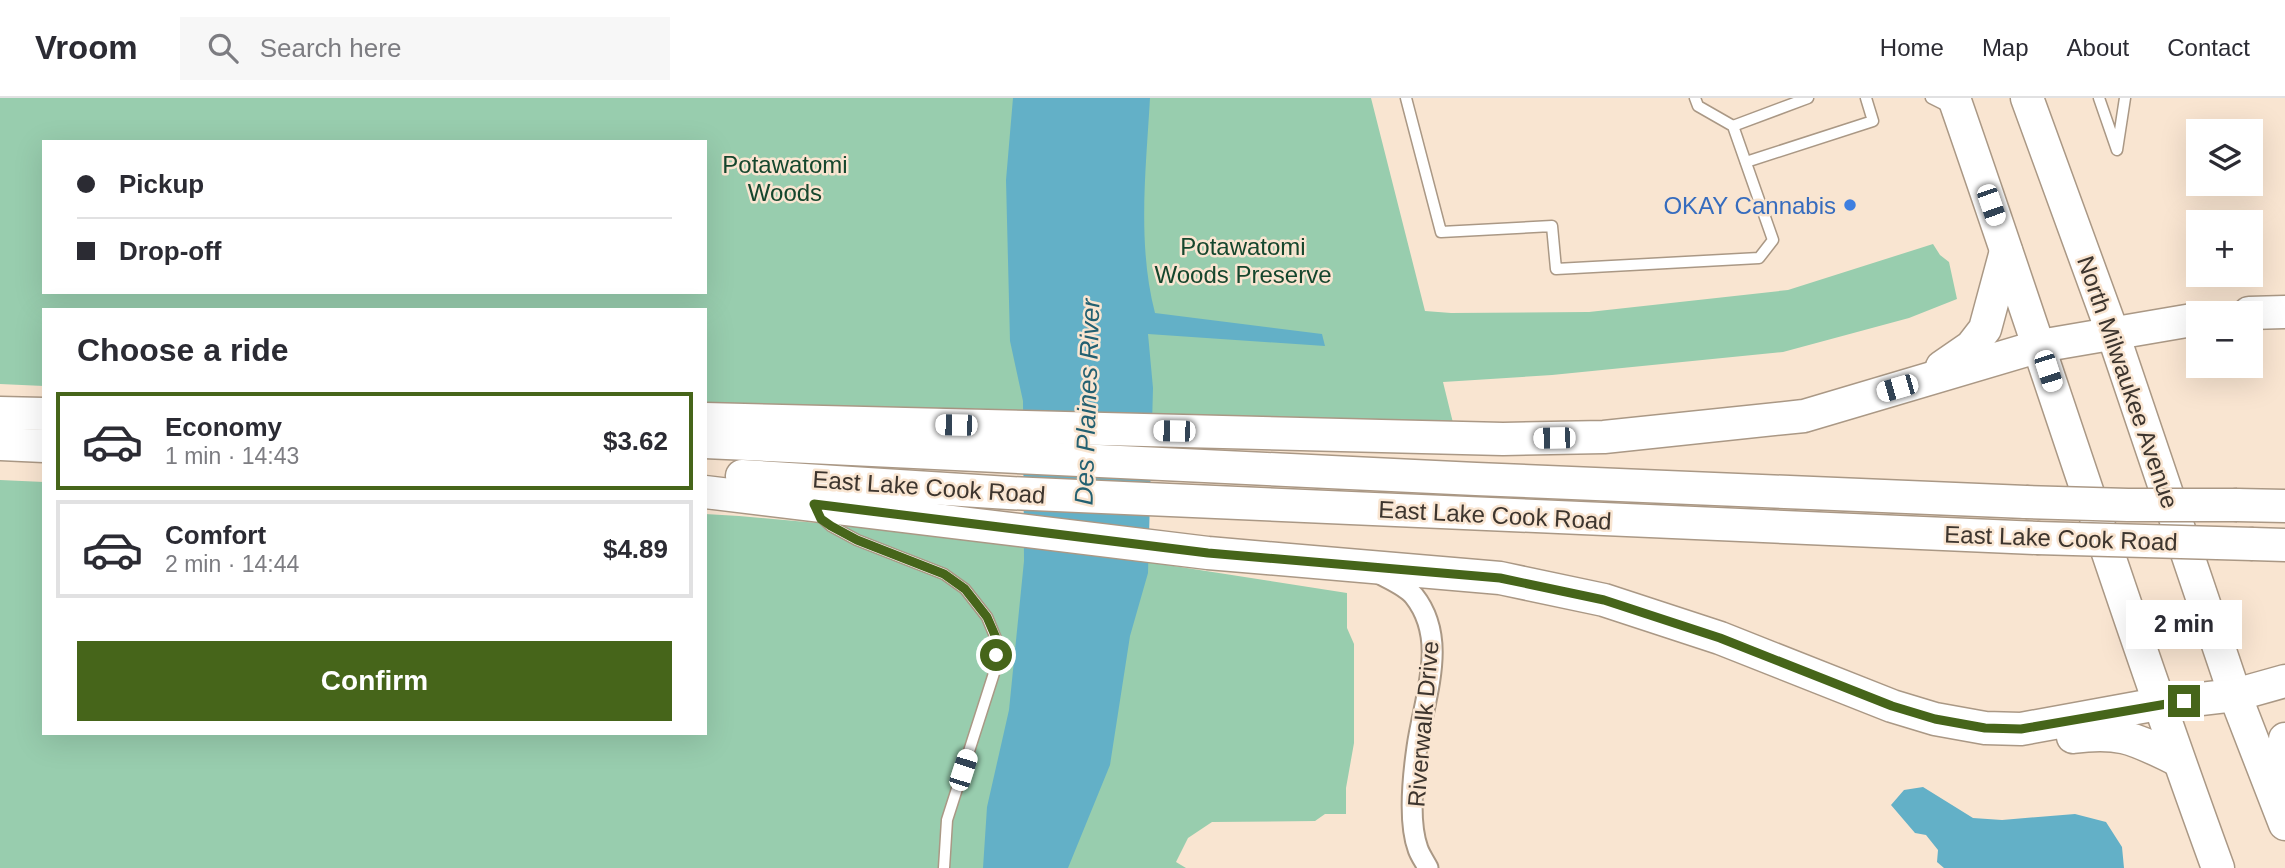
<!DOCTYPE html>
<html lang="en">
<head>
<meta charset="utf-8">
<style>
  body { margin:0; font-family:Arial,sans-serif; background:#f7f7f7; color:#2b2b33; height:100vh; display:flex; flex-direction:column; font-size:26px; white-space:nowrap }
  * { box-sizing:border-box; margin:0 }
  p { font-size:23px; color:#7c7c81 }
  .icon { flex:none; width:38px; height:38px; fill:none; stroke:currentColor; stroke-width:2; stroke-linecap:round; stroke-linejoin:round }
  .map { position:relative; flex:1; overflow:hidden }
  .sheet { position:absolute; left:42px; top:210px; width:665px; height:427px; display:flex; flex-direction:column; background:#fff; border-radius:0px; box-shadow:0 7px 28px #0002 }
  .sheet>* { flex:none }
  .hud { position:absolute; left:42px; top:42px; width:665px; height:154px; border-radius:0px; box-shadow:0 7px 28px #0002; display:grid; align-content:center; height:154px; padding:0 35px; background:#fff }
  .tools { position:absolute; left:2186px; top:21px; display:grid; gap:14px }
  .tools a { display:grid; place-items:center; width:77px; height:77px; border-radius:0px; background:#fff; box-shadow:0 7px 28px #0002; font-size:35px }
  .end { position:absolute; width:32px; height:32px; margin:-16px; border:9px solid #46651a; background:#fff; box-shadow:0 0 0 4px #fff }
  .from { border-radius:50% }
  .bubble { position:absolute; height:49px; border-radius:0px; background:#fff; box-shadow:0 7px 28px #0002; font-size:23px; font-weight:700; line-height:49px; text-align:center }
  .car { position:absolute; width:21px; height:42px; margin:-21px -10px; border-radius:9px; box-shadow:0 0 5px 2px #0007; background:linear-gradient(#fff 24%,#345 0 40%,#fff 0 76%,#345 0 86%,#fff 0) }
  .hud b { display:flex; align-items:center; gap:24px; height:66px; font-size:26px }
  .hud b+b { border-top:2px solid #e1e1e2 }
  .hud i { width:18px; height:18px; background:#2b2b33 }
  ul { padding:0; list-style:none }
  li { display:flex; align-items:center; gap:21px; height:98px; margin:0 14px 10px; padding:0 21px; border:4px solid #e1e1e2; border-radius:0px }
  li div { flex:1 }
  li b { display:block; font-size:26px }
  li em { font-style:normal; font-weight:700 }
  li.current { border-color:#46651a }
  li>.icon { width:63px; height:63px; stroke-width:1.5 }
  h2 { padding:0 35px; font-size:32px; line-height:84px }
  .action { display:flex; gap:14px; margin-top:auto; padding:14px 35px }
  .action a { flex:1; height:80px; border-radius:0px; background:#46651a; color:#fff; font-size:28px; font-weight:700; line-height:80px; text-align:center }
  header { display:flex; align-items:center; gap:42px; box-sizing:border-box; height:98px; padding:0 35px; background:#fff; border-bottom:2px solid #e1e1e2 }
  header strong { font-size:33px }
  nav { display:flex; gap:38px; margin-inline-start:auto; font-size:24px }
  .search { width:490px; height:63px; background:#f7f7f7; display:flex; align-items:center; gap:18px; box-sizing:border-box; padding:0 24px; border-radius:0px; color:#7c7c81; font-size:26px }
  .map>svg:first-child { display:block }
  .green { fill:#98cdae; fill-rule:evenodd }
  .water { fill:#63b0c7 }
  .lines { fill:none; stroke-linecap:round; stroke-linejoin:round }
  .lane-casing { stroke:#aa9885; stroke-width:13 }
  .street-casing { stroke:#aa9885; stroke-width:23 }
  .primary-casing { stroke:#aa9885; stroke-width:35 }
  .lane { stroke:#fff; stroke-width:10 }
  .street { stroke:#fff; stroke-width:19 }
  .primary { stroke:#fff; stroke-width:32 }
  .primary-bridge-casing { stroke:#aa9885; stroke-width:35; stroke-linecap:butt }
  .primary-bridge { stroke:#fff; stroke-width:32 }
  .route { stroke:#46651a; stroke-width:9 }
  .shop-dot { fill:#3f7fe0; stroke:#f9e5d1; stroke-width:2.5 }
  .labels { text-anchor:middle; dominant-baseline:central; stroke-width:5; stroke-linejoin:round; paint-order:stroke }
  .park-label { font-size:24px; fill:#15462d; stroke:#f9e5d1 }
  .shop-label { font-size:24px; fill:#366cbe; stroke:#f9e5d1; text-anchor:end }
  .street-label { font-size:24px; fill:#3d352e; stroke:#f9e5d1 }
  .water-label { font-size:26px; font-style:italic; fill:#236071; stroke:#f9e5d1 }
</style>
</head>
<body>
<header>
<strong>Vroom</strong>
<div class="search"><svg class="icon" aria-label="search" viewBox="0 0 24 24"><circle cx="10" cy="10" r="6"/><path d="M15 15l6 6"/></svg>Search here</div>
<nav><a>Home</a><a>Map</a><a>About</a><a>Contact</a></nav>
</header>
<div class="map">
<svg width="2285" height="770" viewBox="0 0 2285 770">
  <rect width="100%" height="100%" fill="#f9e5d1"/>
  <g class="green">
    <path d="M0 0H1371L1425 213 1451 215 1589 214 1788 192 1933 146 1940 157 1949 164 1957 201 1909 220 1783 254 1552 277 1443 284 1455 333 705 313V212H44V288L0 286ZM44 44H705V194H44Z"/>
    <path d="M0 382 44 384V635H705V416L739 418 1007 442 1347 495V530L1354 546V645L1346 690V716H1325L1315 723 1212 724 1188 740 1176 764 1186 770H0Z"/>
  </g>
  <g class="water">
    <path d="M1013 0H1150C1146 71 1137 146 1155 215L1322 236 1325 248 1148 236 1153 290 1148 475 1130 538 1110 667 1068 770H983L987 709 1009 612 1024 463 1023 303 1010 243 1006 82Z"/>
    <path d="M1923 689 1973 720 2002 722 2075 716 2106 724 2122 749 2124 770H1944L1937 764 1938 752 1926 737 1915 735 1891 707 1904 692Z"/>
  </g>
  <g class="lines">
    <defs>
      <g id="lane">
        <path d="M1406 0 1441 134 1552 128 1556 171 1759 160 1773 142 1733 28 1698 8 1695 0"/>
        <path d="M1931 0 1949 9"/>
        <path d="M2099 0 2117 52 2125 0"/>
        <path d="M1733 28 1808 0"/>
        <path d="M1746 64 1873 23 1866 0"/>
        <path d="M819 417 831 428 857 442 944 476 965 491 987 519 997 543 995 572 947 722 944 770"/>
      </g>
      <path id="street" d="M1378 475C1389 481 1406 488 1414 498 1449 542 1424 599 1417 649 1413 677 1408 724 1418 751 1420 757 1425 764 1428 770"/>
      <g id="primary">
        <path d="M1954 0C2043 256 2125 515 2218 770"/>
        <path d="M2027 0 2113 236 2235 597 2285 726"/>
        <path d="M2249 215 2285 214"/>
        <path d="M1942 269 1971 249 1985 231 2006 153"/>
        <path d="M0 315 44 316"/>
        <path d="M705 321 1503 341 1604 339 1804 318 2040 248 2198 221"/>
        <path d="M705 344 1476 381 2026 404"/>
        <path d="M0 346 44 348"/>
        <path d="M742 378 1009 395 2037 440"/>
        <path d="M705 394 1208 455 1500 480 1604 502 1720 540 1892 608 1935 621 1985 630 2021 631 2158 606 2235 597 2285 583"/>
        <path d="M2237 407 2285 408"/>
        <path d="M2253 446 2285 447"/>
        <path d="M2073 639C2122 632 2136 642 2178 662"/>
        <path d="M2283 703 2285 641"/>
      </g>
    </defs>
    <use href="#lane" class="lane-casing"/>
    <use href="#street" class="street-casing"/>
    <use href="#primary" class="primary-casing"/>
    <use href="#lane" class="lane"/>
    <use href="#street" class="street"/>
    <use href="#primary" class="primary"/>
    <defs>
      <g id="primary-bridge">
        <path d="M2026 404 2128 407H2237"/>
        <path d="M2037 440 2253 446"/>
      </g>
    </defs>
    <use href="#primary-bridge" class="primary-bridge-casing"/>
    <use href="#primary-bridge" class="primary-bridge"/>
  </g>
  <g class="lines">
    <path class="route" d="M996 557 997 542 987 519 965 491 944 476 857 442 831 428 821 421 814 406 1208 455 1500 480 1604 502 1720 540 1892 608 1935 621 1985 630 2021 631 2184 603"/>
  </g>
  <circle class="shop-dot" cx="1850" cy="107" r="7"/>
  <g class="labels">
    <g class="park-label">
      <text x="785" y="66">Potawatomi<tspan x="785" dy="28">Woods</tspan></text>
      <text x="1243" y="148">Potawatomi<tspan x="1243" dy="28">Woods Preserve</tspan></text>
    </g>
    <g class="shop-label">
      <text x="1836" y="107">OKAY Cannabis</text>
    </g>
    <g class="street-label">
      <text transform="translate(2128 284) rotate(71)">North Milwaukee Avenue</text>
      <text transform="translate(929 389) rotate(4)">East Lake Cook Road</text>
      <text transform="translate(1495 417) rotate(3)">East Lake Cook Road</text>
      <text transform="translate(2061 440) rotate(2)">East Lake Cook Road</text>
      <text transform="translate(1423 626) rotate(-85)">Riverwalk Drive</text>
    </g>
    <g class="water-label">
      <text transform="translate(1087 304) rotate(-88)">Des Plaines River</text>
    </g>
  </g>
</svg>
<div class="tools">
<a><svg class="icon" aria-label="layers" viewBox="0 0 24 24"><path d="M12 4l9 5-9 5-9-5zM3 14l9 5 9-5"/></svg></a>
<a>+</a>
<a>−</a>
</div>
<i class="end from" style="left:996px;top:557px"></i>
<i class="end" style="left:2184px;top:603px"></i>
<div class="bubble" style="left:2126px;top:502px;width:116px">2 min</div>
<i class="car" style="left:1991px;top:107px;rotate:161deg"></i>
<i class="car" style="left:2048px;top:273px;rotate:162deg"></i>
<i class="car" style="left:1897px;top:290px;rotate:254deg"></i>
<i class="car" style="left:956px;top:327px;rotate:271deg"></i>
<i class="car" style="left:1174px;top:333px;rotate:271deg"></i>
<i class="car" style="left:1554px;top:340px;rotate:269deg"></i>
<i class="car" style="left:963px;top:672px;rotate:18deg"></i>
<div class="hud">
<b><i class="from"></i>Pickup</b>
<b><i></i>Drop-off</b>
</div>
<section class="sheet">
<h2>Choose a ride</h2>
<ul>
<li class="current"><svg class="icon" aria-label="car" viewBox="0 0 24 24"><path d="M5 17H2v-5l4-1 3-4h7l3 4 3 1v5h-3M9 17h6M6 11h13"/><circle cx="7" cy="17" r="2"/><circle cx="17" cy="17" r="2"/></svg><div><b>Economy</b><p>1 min · 14:43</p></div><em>$3.62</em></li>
<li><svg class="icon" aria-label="car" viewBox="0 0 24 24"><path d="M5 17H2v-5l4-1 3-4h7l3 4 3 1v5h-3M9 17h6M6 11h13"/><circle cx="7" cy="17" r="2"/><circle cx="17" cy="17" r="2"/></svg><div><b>Comfort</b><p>2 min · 14:44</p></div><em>$4.89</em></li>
</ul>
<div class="action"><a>Confirm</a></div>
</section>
</div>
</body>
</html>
